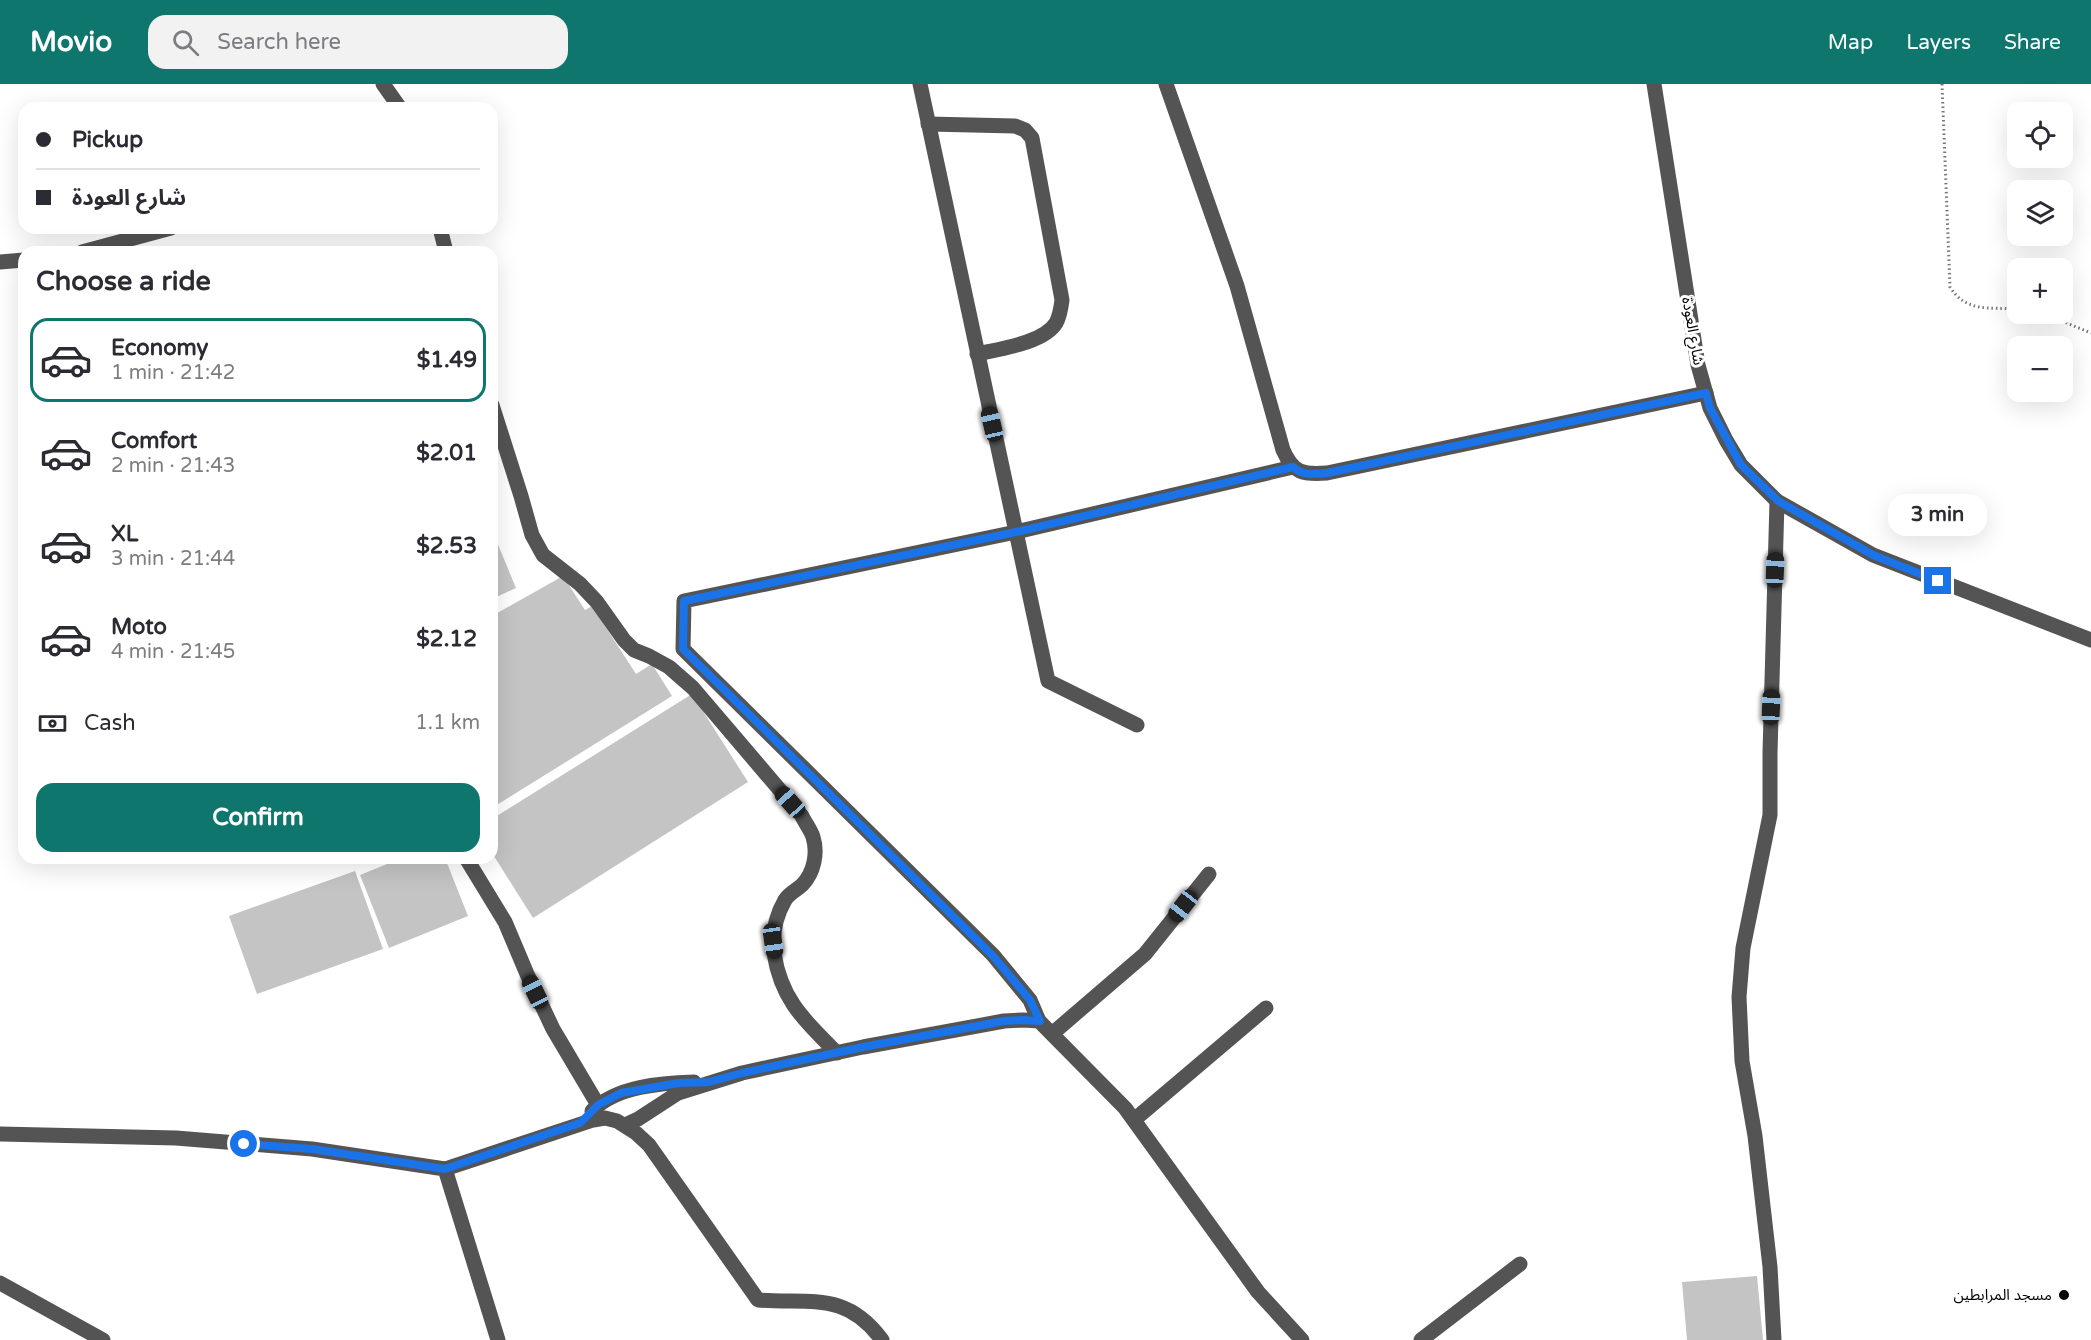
<!DOCTYPE html>
<html lang="en">
<head>
<meta charset="utf-8">
<style>
  body { margin:0; font-family:"Varela Round","Noto Sans Arabic",sans-serif; background:#f2f2f3; color:#2b2b33; height:100vh; display:flex; flex-direction:column; font-size:22px; white-space:nowrap }
  * { box-sizing:border-box; margin:0 }
  p { font-size:20px; color:#7c7c81 }
  .icon { flex:none; width:33px; height:33px; fill:none; stroke:currentColor; stroke-width:2; stroke-linecap:round; stroke-linejoin:round }
  .map { position:relative; flex:1; overflow:hidden }
  .sheet { position:absolute; left:18px; top:162px; width:480px; height:618px; display:flex; flex-direction:column; background:#fff; border-radius:18px; box-shadow:0 6px 24px #0002 }
  .sheet>* { flex:none }
  .banner { position:absolute; left:18px; top:18px; width:480px; height:132px; border-radius:18px; box-shadow:0 6px 24px #0002; display:grid; align-content:center; height:132px; padding:0 18px; background:#fff }
  .fabs { position:absolute; left:2007px; top:18px; display:grid; gap:12px }
  .fabs a { display:grid; place-items:center; width:66px; height:66px; border-radius:12px; background:#fff; box-shadow:0 6px 24px #0002; font-size:30px }
  .end { position:absolute; width:27px; height:27px; margin:-14px; border:8px solid #1a73e8; background:#fff; box-shadow:0 0 0 3px #fff }
  .from { border-radius:50% }
  .bubble { position:absolute; height:42px; border-radius:18px; background:#fff; box-shadow:0 6px 24px #0002; font-size:20px; font-weight:700; line-height:42px; text-align:center }
  .car { position:absolute; width:18px; height:36px; margin:-18px -9px; border-radius:8px; box-shadow:0 0 4px 2px #0007; background:linear-gradient(#222 24%,#8ab4d8 0 40%,#222 0 76%,#8ab4d8 0 86%,#222 0) }
  .banner b { display:flex; align-items:center; gap:21px; height:57px; font-size:22px }
  .banner b+b { border-top:2px solid #e1e1e2 }
  .banner i { width:15px; height:15px; background:#2b2b33 }
  ul { padding:0; list-style:none }
  li { display:flex; align-items:center; gap:18px; height:84px; margin:0 12px 9px; padding:0 6px; border:3px solid transparent; border-radius:18px }
  li div { flex:1 }
  li b { display:block; font-size:22px }
  li em { font-style:normal; font-weight:700 }
  li.current { border-color:#0f766e }
  li>.icon { width:54px; height:54px; stroke-width:1.5 }
  h2 { padding:0 18px; font-size:27px; line-height:72px }
  .pay { display:flex; align-items:center; gap:15px; height:66px; padding:0 18px; font-size:22px }
  .pay p { margin-inline-start:auto }
  .action { display:flex; gap:12px; margin-top:auto; padding:12px 18px }
  .action a { flex:1; height:69px; border-radius:18px; background:#0f766e; color:#fff; font-size:24px; font-weight:700; line-height:69px; text-align:center }
  header { display:flex; align-items:center; gap:36px; box-sizing:border-box; height:84px; padding:0 30px; background:#0f766e; color:#fff }
  header strong { font-size:28px }
  nav { display:flex; gap:33px; margin-inline-start:auto; font-size:21px }
  .search { width:420px; height:54px; background:#f2f2f3; display:flex; align-items:center; gap:15px; box-sizing:border-box; padding:0 21px; border-radius:18px; color:#7c7c81; font-size:22px }
  .map>svg:first-child { display:block }
  .building { fill:#c4c4c4 }
  .lines { fill:none; stroke-linecap:round; stroke-linejoin:round }
  .path { stroke:#767676; stroke-width:3; stroke-dasharray:1.5 3; stroke-linecap:butt }
  .minor { stroke:#545454; stroke-width:15 }
  .route { stroke:#1a73e8; stroke-width:8 }
  .poi-dot { fill:#000; stroke:#fff; stroke-width:2 }
  .labels { text-anchor:middle; dominant-baseline:central; stroke-width:6; stroke-linejoin:round; paint-order:stroke }
  .street-label { font-size:15px; fill:#000; stroke:#fff }
  .poi-label { font-size:15px; fill:#000; stroke:#fff; text-anchor:end }
</style>
</head>
<body>
<header>
<strong>Movio</strong>
<div class="search"><svg class="icon" aria-label="search" viewBox="0 0 24 24"><circle cx="10" cy="10" r="6"/><path d="M15 15l6 6"/></svg>Search here</div>
<nav><a>Map</a><a>Layers</a><a>Share</a></nav>
</header>
<div class="map">
<svg width="2091" height="1256" viewBox="0 0 2091 1256">
  <rect width="100%" height="100%" fill="#fff"/>
  <g class="building">
    <path d="M492 446 516 504 492 515Z"/>
    <path d="M563 492 585 526 592 522 636 590 652 580 672 612 492 724V532Z"/>
    <path d="M692 610 748 698 533 834 492 769V735Z"/>
    <path d="M402 774H445L468 832 389 864 360 791Z"/>
    <path d="M355 787 383 865 257 910 229 832Z"/>
    <path d="M1757 1192 1763 1256H1687L1682 1198Z"/>
  </g>
  <g class="lines">
    <g class="path">
      <path d="M1942 0 1950 203C1966 229 1990 223 2018 225"/>
      <path d="M2045 230 2091 249"/>
    </g>
    <g class="minor">
      <path d="M383 0 400 24"/>
      <path d="M920 0 1048 597 1137 641"/>
      <path d="M1166 0 1237 202 1283 366C1293 389 1303 391 1327 389L1706 309"/>
      <path d="M1654 0 1698 281 1710 324 1726 356 1741 381 1777 417 1873 471 2091 556"/>
      <path d="M928 40 1015 42 1025 46 1032 54 1062 216C1061 224 1060 232 1056 239 1044 259 999 265 977 270"/>
      <path d="M440 144 446 168"/>
      <path d="M82 168 171 144"/>
      <path d="M0 178 24 176"/>
      <path d="M492 321 521 412 532 451 543 471 580 500 597 518 624 556 634 566 649 572 669 583 693 604 802 732C805 739 811 746 813 753 818 769 814 789 802 801 797 806 789 809 785 816 775 833 772 850 774 869 781 916 805 937 837 969"/>
      <path d="M466 774 505 838 527 890 553 945 598 1021"/>
      <path d="M1039 937 1030 916 993 871 683 565 684 517 1016 448 1293 383"/>
      <path d="M1053 949 1145 870 1209 790"/>
      <path d="M592 1027C616 1002 662 999 694 998"/>
      <path d="M1134 1036 1266 924"/>
      <path d="M625 1041 638 1035 678 1009 742 989 863 963 1004 937 1023 936 1039 937 1125 1024 1258 1208 1302 1256"/>
      <path d="M0 1050 176 1054 312 1065 445 1085 498 1256"/>
      <path d="M445 1085 593 1036 605 1034 617 1037 636 1049 649 1061 758 1216C811 1220 846 1207 882 1256"/>
      <path d="M0 1199 103 1256"/>
      <path d="M1421 1256 1520 1180"/>
      <path d="M1774 1256 1770 1183 1755 1052 1742 977 1739 913 1743 864 1770 731V669L1777 417"/>
    </g>
  </g>
  <g class="lines">
    <path class="route" d="M244 1060 312 1065 445 1085 580 1039 598 1021 621 1009 678 999 709 998 742 989 863 963 1004 937 1023 936 1040 937 1030 916 993 872 683 565 684 517 1016 448 1293 383C1303 392 1315 390 1327 389L1706 309 1710 324 1741 381 1778 417 1873 471 1938 497"/>
  </g>
  <circle class="poi-dot" cx="2064" cy="1211" r="6"/>
  <g class="labels">
    <g class="street-label">
      <text transform="translate(1693 247) rotate(80)">شارع العودة</text>
    </g>
    <g class="poi-label">
      <text x="2052" y="1211">مسجد المرابطين</text>
    </g>
  </g>
</svg>
<div class="fabs">
<a><svg class="icon" aria-label="locate" viewBox="0 0 24 24"><circle cx="12" cy="12" r="6"/><path d="M12 2v4M12 18v4M2 12h4M18 12h4"/></svg></a>
<a><svg class="icon" aria-label="layers" viewBox="0 0 24 24"><path d="M12 4l9 5-9 5-9-5zM3 14l9 5 9-5"/></svg></a>
<a>+</a>
<a>−</a>
</div>
<i class="end from" style="left:244px;top:1060px"></i>
<i class="end" style="left:1938px;top:497px"></i>
<div class="bubble" style="left:1888px;top:410px;width:99px">3 min</div>
<i class="car" style="left:992px;top:340px;rotate:347deg"></i>
<i class="car" style="left:1775px;top:486px;rotate:2deg"></i>
<i class="car" style="left:1771px;top:623px;rotate:2deg"></i>
<i class="car" style="left:790px;top:718px;rotate:318deg"></i>
<i class="car" style="left:1183px;top:822px;rotate:218deg"></i>
<i class="car" style="left:773px;top:857px;rotate:172deg"></i>
<i class="car" style="left:535px;top:908px;rotate:334deg"></i>
<div class="banner">
<b><i class="from"></i>Pickup</b>
<b><i></i>شارع العودة</b>
</div>
<section class="sheet">
<h2>Choose a ride</h2>
<ul>
<li class="current"><svg class="icon" aria-label="car" viewBox="0 0 24 24"><path d="M5 17H2v-5l4-1 3-4h7l3 4 3 1v5h-3M9 17h6M6 11h13"/><circle cx="7" cy="17" r="2"/><circle cx="17" cy="17" r="2"/></svg><div><b>Economy</b><p>1 min · 21:42</p></div><em>$1.49</em></li>
<li><svg class="icon" aria-label="car" viewBox="0 0 24 24"><path d="M5 17H2v-5l4-1 3-4h7l3 4 3 1v5h-3M9 17h6M6 11h13"/><circle cx="7" cy="17" r="2"/><circle cx="17" cy="17" r="2"/></svg><div><b>Comfort</b><p>2 min · 21:43</p></div><em>$2.01</em></li>
<li><svg class="icon" aria-label="car" viewBox="0 0 24 24"><path d="M5 17H2v-5l4-1 3-4h7l3 4 3 1v5h-3M9 17h6M6 11h13"/><circle cx="7" cy="17" r="2"/><circle cx="17" cy="17" r="2"/></svg><div><b>XL</b><p>3 min · 21:44</p></div><em>$2.53</em></li>
<li><svg class="icon" aria-label="car" viewBox="0 0 24 24"><path d="M5 17H2v-5l4-1 3-4h7l3 4 3 1v5h-3M9 17h6M6 11h13"/><circle cx="7" cy="17" r="2"/><circle cx="17" cy="17" r="2"/></svg><div><b>Moto</b><p>4 min · 21:45</p></div><em>$2.12</em></li>
</ul>
<div class="pay"><svg class="icon" aria-label="cash" viewBox="0 0 24 24"><path d="M3 7h18v10H3z"/><circle cx="12" cy="12" r="2"/></svg>Cash<p>1.1 km</p></div>
<div class="action"><a>Confirm</a></div>
</section>
</div>
</body>
</html>
